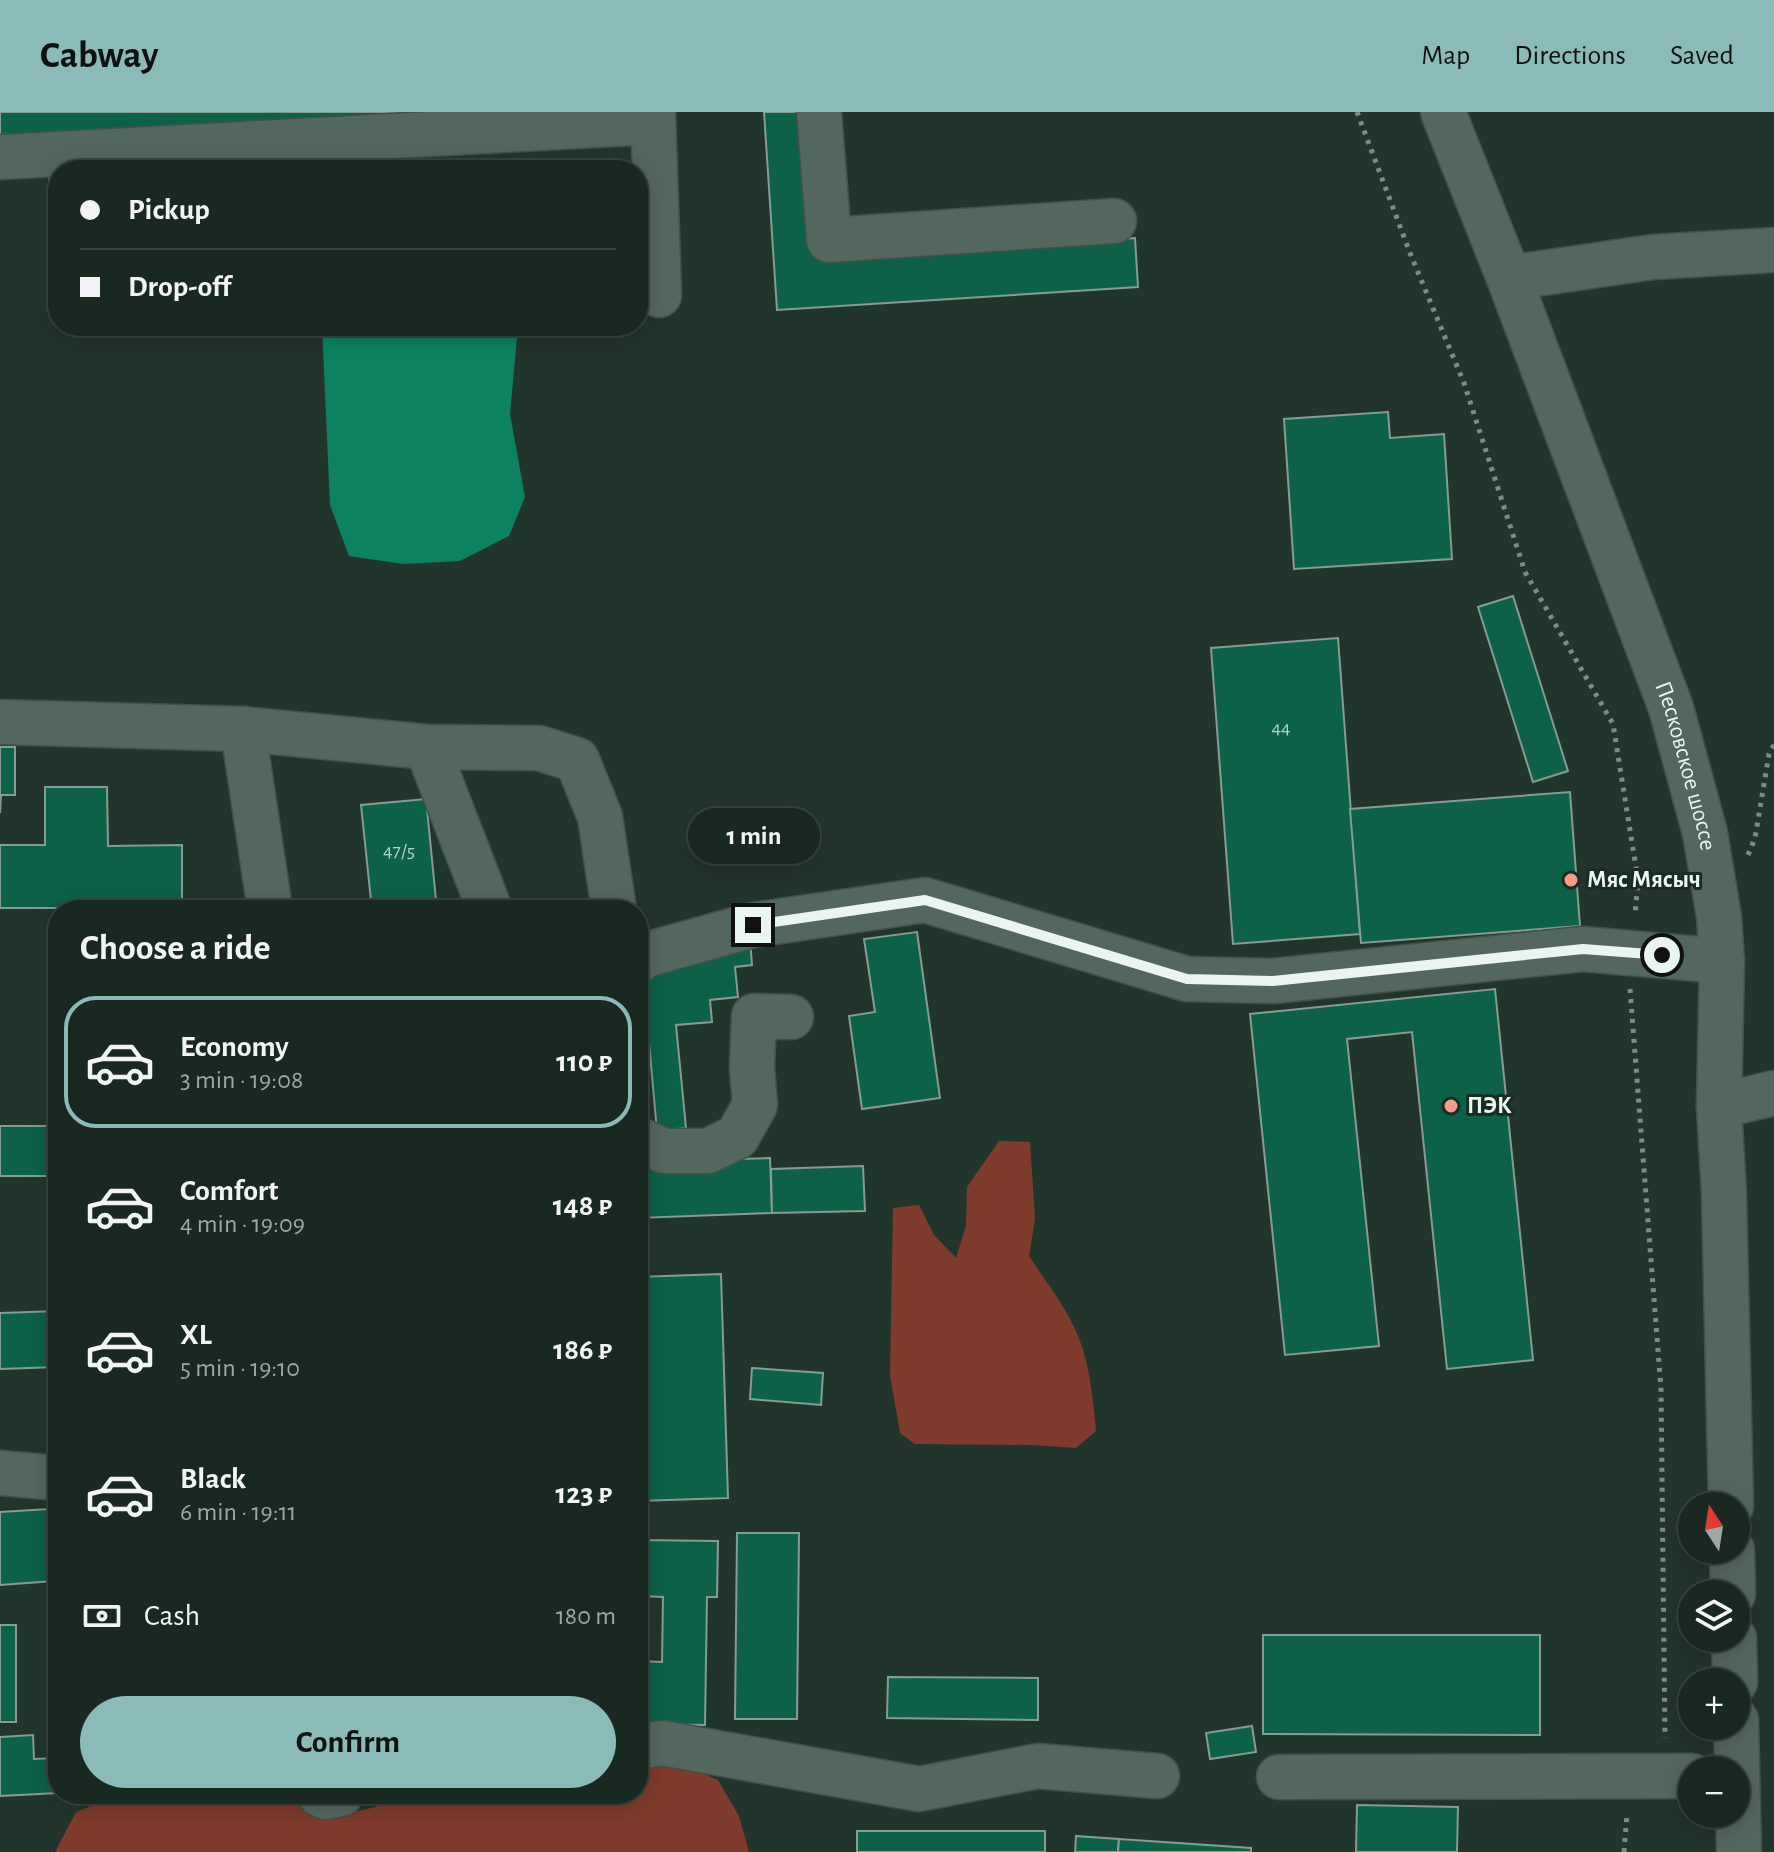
<!DOCTYPE html>
<html lang="en">
<head>
<meta charset="utf-8">
<style>
  body { margin:0; font-family:"Alegreya Sans",sans-serif; background:#23302a; color:#f1f3f6; height:100vh; display:flex; flex-direction:column; font-size:30px; white-space:nowrap }
  * { box-sizing:border-box; margin:0 }
  p { font-size:26px; color:#9fa6a5 }
  .icon { flex:none; width:44px; height:44px; fill:none; stroke:currentColor; stroke-width:2; stroke-linecap:round; stroke-linejoin:round }
  .map { position:relative; flex:1; overflow:hidden }
  .sheet { position:absolute; left:48px; top:788px; width:600px; height:904px; display:flex; flex-direction:column; background:#1a2822; border-radius:32px; box-shadow:0 4px 20px #0003,0 0 0 2px #384440 }
  .sheet>* { flex:none }
  .top-card { position:absolute; left:48px; top:48px; width:600px; height:176px; border-radius:32px; box-shadow:0 4px 20px #0003,0 0 0 2px #384440; display:grid; align-content:center; height:176px; padding:0 32px; background:#1a2822 }
  .needle { width:52px; rotate:348deg }
  .fabs { position:absolute; left:1678px; top:1380px; display:grid; gap:16px }
  .fabs a { display:grid; place-items:center; width:72px; height:72px; border-radius:50%; background:#1a2822; box-shadow:0 4px 20px #0003,0 0 0 2px #384440; font-size:40px }
  .end { position:absolute; width:36px; height:36px; margin:-18px; border:10px solid #eaf5f0; background:#111; box-shadow:0 0 0 4px #111 }
  .from { border-radius:50% }
  .bubble { position:absolute; height:56px; border-radius:28px; background:#1a2822; box-shadow:0 4px 20px #0003,0 0 0 2px #384440; font-size:26px; font-weight:600; line-height:56px; text-align:center }
  .top-card b { display:flex; align-items:center; gap:28px; height:76px; font-size:30px }
  .top-card b+b { border-top:2px solid #384440 }
  .top-card i { width:20px; height:20px; background:#f1f3f6 }
  ul { padding:0; list-style:none }
  li { display:flex; align-items:center; gap:24px; height:132px; margin:0 16px 12px; padding:0 16px; border:4px solid transparent; border-radius:32px }
  li div { flex:1 }
  li b { display:block; font-size:30px }
  li em { font-style:normal; font-weight:600 }
  li.current { border-color:#8bbbb9 }
  li>.icon { width:72px; height:72px; stroke-width:1.5 }
  h2 { padding:0 32px; font-size:36px; line-height:96px }
  .pay { display:flex; align-items:center; gap:20px; height:88px; padding:0 32px; font-size:30px }
  .pay p { margin-inline-start:auto }
  .cta { display:flex; gap:16px; margin-top:auto; padding:16px 32px }
  .cta a { flex:1; height:92px; border-radius:48px; background:#8bbbb9; color:#111; font-size:32px; font-weight:600; line-height:92px; text-align:center }
  header { display:flex; align-items:center; gap:48px; box-sizing:border-box; height:112px; padding:0 40px; background:#8bbbb9; color:#111 }
  header strong { font-size:38px }
  nav { display:flex; gap:44px; margin-inline-start:auto; font-size:28px }
  .map>svg:first-child { display:block }
  .green { fill:#7f3b2c }
  .water { fill:#0d8261 }
  .building { fill:#0d6149; stroke:#869b91; stroke-width:2 }
  .lines { fill:none; stroke-linecap:round; stroke-linejoin:round }
  .minor-casing { stroke:#40504a; stroke-width:47 }
  .path { stroke:#7d8d86; stroke-width:5; stroke-dasharray:4 6; stroke-linecap:butt }
  .minor { stroke:#53675f; stroke-width:44 }
  .route { stroke:#eaf5f0; stroke-width:10 }
  .poi-dot { fill:#f49e8a; stroke:#192b23; stroke-width:3 }
  .labels { text-anchor:middle; dominant-baseline:central; stroke-width:6; stroke-linejoin:round; paint-order:stroke }
  .number-label { font-size:20px; fill:#b3d0c6 }
  .street-label { font-size:24px; fill:#eaf5f0; stroke:#192b23 }
  .poi-label { font-size:24px; font-weight:bold; fill:#eaf5f0; stroke:#192b23; text-anchor:start }
</style>
</head>
<body>
<header>
<strong>Cabway</strong>
<nav><a>Map</a><a>Directions</a><a>Saved</a></nav>
</header>
<div class="map">
<svg width="1774" height="1740" viewBox="0 0 1774 1740">
  <rect width="100%" height="100%" fill="#22352d"/>
  <g class="green">
    <path d="M999 1029 1030 1030 1035 1107 1029 1144C1046 1170 1067 1196 1079 1226 1090 1255 1093 1288 1096 1319L1076 1336 1032 1333 915 1332 900 1321 890 1263 893 1096 919 1093 934 1123 956 1146 966 1114 967 1075Z"/>
    <path d="M680 1652 718 1668 739 1704 749 1740H55L76 1700 121 1682H268L342 1703 428 1682H638V1654Z"/>
  </g>
  <path class="water" d="M322 214H518L510 302 525 385 509 424 460 449 403 452 349 444 330 393Z"/>
  <g class="building">
    <path d="M0 0H431L0 23Z"/>
    <path d="M764 0H803L820 147 1135 126 1138 175 777 198Z"/>
    <path d="M258 51V58H111Z"/>
    <path d="M49 61H58V97L50 98Z"/>
    <path d="M1388 300 1390 326 1444 322 1452 447 1294 457 1284 307Z"/>
    <path d="M1513 484 1568 659 1533 670 1478 495Z"/>
    <path d="M1338 526 1360 822 1233 832 1211 536Z"/>
    <path d="M0 635H15V683H1L0 701Z"/>
    <path d="M45 675H107L108 734 182 733V796H0V733H45Z"/>
    <path d="M1570 680 1580 814 1361 831 1350 697Z"/>
    <path d="M426 687 437 798H372L361 693Z"/>
    <path d="M917 820 940 986 862 997 849 904 875 900 864 827Z"/>
    <path d="M750 827 752 853 735 855 738 885 710 888 712 910 676 913 686 1016 657 1019 642 853Z"/>
    <path d="M1495 877 1533 1248 1447 1257 1412 920 1347 927 1379 1234 1285 1243 1250 902Z"/>
    <rect x="0" y="1014" width="58" height="50"/>
    <path d="M770 1046 772 1101 638 1106V1050Z"/>
    <path d="M863 1054 865 1099 772 1101 771 1057Z"/>
    <path d="M721 1162 728 1386 638 1389V1165Z"/>
    <path d="M58 1199V1255L0 1257V1201Z"/>
    <path d="M752 1256 823 1261 821 1293 750 1287Z"/>
    <path d="M49 1397 54 1469 0 1473V1400Z"/>
    <path d="M737 1421H799L797 1607H735Z"/>
    <path d="M638 1428 718 1429 717 1485H707L705 1613 638 1612V1549L662 1550 663 1485 638 1484Z"/>
    <rect x="0" y="1513" width="16" height="97"/>
    <path d="M1263 1523H1540V1623L1263 1622Z"/>
    <path d="M888 1565 1038 1566V1608L887 1606Z"/>
    <path d="M1252 1614 1256 1640 1210 1647 1206 1621Z"/>
    <path d="M33 1623 34 1647 58 1646V1681L0 1684V1625Z"/>
    <path d="M1357 1693 1458 1695 1457 1740H1356Z"/>
    <rect x="857" y="1719" width="188" height="21"/>
    <path d="M1076 1724 1119 1727 1118 1740H1075Z"/>
    <path d="M1119 1727 1251 1736V1740H1118Z"/>
  </g>
  <g class="lines">
    <defs>
      <g id="minor">
        <path d="M653 0 659 183"/>
        <path d="M819 0 829 128 1114 109"/>
        <path id="s1" d="M1443 0 1509 166 1671 596 1705 721 1719 805 1722 849 1719 994 1724 1083 1731 1394"/>
        <path d="M0 45 653 10"/>
        <path d="M1509 166 1653 145 1774 138"/>
        <path d="M0 610 243 617 427 635 539 636 577 648 600 705 614 798"/>
        <path d="M243 617 270 798"/>
        <path d="M427 635 490 798"/>
        <path d="M638 849 645 843 753 813 925 788 1187 867 1273 869 1583 837 1722 849"/>
        <path d="M1719 994 1774 981"/>
        <path d="M638 1027 664 1039H708L737 1025 755 993 752 956 754 904 791 905"/>
        <path d="M0 1361 58 1366"/>
        <path d="M1732 1438 1733 1482"/>
        <path d="M1734 1526 1735 1570"/>
        <path d="M1736 1608 1739 1740"/>
        <path d="M638 1635 662 1631 919 1677 1038 1654 1157 1664"/>
        <path d="M1279 1665 1692 1664"/>
        <path d="M319 1682 326 1685 341 1682"/>
      </g>
    </defs>
    <use href="#minor" class="minor-casing"/>
    <g class="path">
      <path d="M1357 0 1410 141 1464 271 1525 460 1613 612 1638 768 1635 804"/>
      <path d="M1748 743 1755 726 1769 642 1774 633"/>
      <path d="M1630 877 1661 1277 1665 1626"/>
      <path d="M1624 1740 1627 1702"/>
    </g>
    <use href="#minor" class="minor"/>
  </g>
  <g class="lines">
    <path class="route" d="M753 813 925 788 1187 867 1273 869 1583 837 1662 843"/>
  </g>
  <g class="poi-dot">
    <circle cx="1571" cy="768" r="8"/>
    <circle cx="1451" cy="994" r="8"/>
  </g>
  <g class="labels">
    <g class="number-label">
      <text x="1281" y="616">44</text>
      <text x="399" y="739">47/5</text>
    </g>
    <g class="street-label">
      <text stroke="none"><textPath href="#s1" startOffset="698">Песковское шоссе</textPath></text>
    </g>
    <g class="poi-label">
      <text x="1587" y="768">Мяс Мясыч</text>
      <text x="1467" y="994">ПЭК</text>
    </g>
  </g>
</svg>
<div class="fabs">
<a><svg class="needle" viewBox="-14 -14 28 28"><path d="M0-13l5 13h-10z" fill="#e53935"/><path d="M0 13l5-13h-10z" fill="#9fa6a5"/></svg></a>
<a><svg class="icon" aria-label="layers" viewBox="0 0 24 24"><path d="M12 4l9 5-9 5-9-5zM3 14l9 5 9-5"/></svg></a>
<a>+</a>
<a>−</a>
</div>
<i class="end from" style="left:1662px;top:843px"></i>
<i class="end" style="left:753px;top:813px"></i>
<div class="bubble" style="left:688px;top:696px;width:132px">1 min</div>
<div class="top-card">
<b><i class="from"></i>Pickup</b>
<b><i></i>Drop-off</b>
</div>
<section class="sheet">
<h2>Choose a ride</h2>
<ul>
<li class="current"><svg class="icon" aria-label="car" viewBox="0 0 24 24"><path d="M5 17H2v-5l4-1 3-4h7l3 4 3 1v5h-3M9 17h6M6 11h13"/><circle cx="7" cy="17" r="2"/><circle cx="17" cy="17" r="2"/></svg><div><b>Economy</b><p>3 min · 19:08</p></div><em>110 ₽</em></li>
<li><svg class="icon" aria-label="car" viewBox="0 0 24 24"><path d="M5 17H2v-5l4-1 3-4h7l3 4 3 1v5h-3M9 17h6M6 11h13"/><circle cx="7" cy="17" r="2"/><circle cx="17" cy="17" r="2"/></svg><div><b>Comfort</b><p>4 min · 19:09</p></div><em>148 ₽</em></li>
<li><svg class="icon" aria-label="car" viewBox="0 0 24 24"><path d="M5 17H2v-5l4-1 3-4h7l3 4 3 1v5h-3M9 17h6M6 11h13"/><circle cx="7" cy="17" r="2"/><circle cx="17" cy="17" r="2"/></svg><div><b>XL</b><p>5 min · 19:10</p></div><em>186 ₽</em></li>
<li><svg class="icon" aria-label="car" viewBox="0 0 24 24"><path d="M5 17H2v-5l4-1 3-4h7l3 4 3 1v5h-3M9 17h6M6 11h13"/><circle cx="7" cy="17" r="2"/><circle cx="17" cy="17" r="2"/></svg><div><b>Black</b><p>6 min · 19:11</p></div><em>123 ₽</em></li>
</ul>
<div class="pay"><svg class="icon" aria-label="cash" viewBox="0 0 24 24"><path d="M3 7h18v10H3z"/><circle cx="12" cy="12" r="2"/></svg>Cash<p>180 m</p></div>
<div class="cta"><a>Confirm</a></div>
</section>
</div>
</body>
</html>
